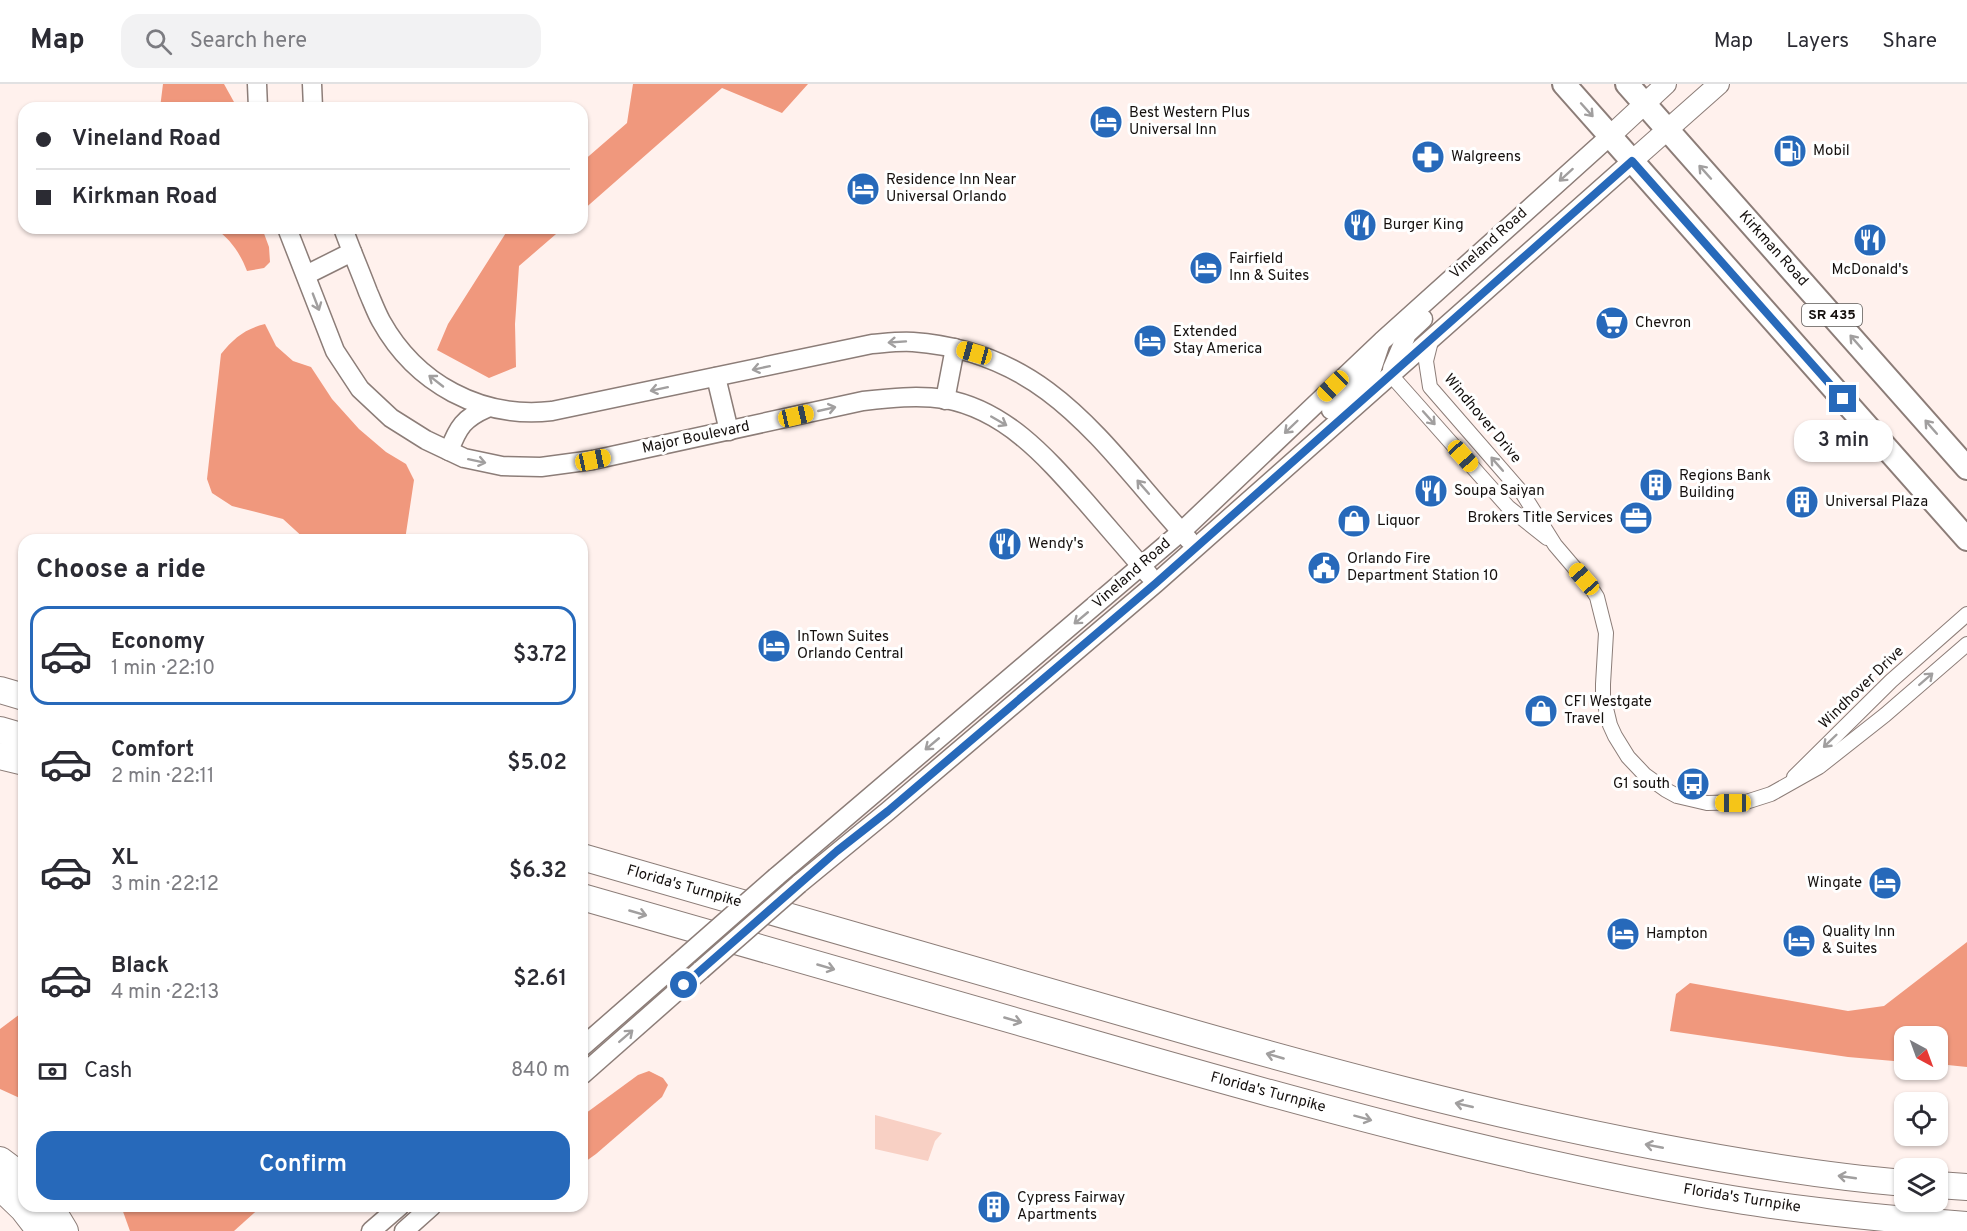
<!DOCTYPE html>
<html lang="en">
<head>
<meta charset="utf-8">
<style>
  body { margin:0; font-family:Overpass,sans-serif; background:#f2f2f3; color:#2b2b33; height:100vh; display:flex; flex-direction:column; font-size:22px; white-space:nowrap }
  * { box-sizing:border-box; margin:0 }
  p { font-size:20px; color:#7c7c81 }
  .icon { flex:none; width:33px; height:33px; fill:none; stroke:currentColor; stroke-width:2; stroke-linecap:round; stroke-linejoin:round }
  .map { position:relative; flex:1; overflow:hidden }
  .side { position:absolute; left:18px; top:450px; width:570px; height:678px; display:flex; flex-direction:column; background:#fff; border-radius:18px; box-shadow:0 2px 4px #0004 }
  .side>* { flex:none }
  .hud { position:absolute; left:18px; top:18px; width:570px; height:132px; border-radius:18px; box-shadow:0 2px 4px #0004; display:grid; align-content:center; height:132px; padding:0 18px; background:#fff }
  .needle { width:39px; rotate:139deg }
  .fabs { position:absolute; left:1894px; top:942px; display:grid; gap:12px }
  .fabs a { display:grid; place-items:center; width:54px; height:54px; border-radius:12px; background:#fff; box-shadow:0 2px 4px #0004; font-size:30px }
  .end { position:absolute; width:27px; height:27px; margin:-14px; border:8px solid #2769ba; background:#fff; box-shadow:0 0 0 3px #fff }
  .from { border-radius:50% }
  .bubble { position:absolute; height:42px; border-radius:18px; background:#fff; box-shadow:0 2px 4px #0004; font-size:20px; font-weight:600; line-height:42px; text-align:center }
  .car { position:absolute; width:18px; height:36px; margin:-18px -9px; border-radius:8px; box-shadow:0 0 4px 2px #0007; background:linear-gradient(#f5c518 24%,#345 0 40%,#f5c518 0 76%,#345 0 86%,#f5c518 0) }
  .hud b { display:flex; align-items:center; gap:21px; height:57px; font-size:22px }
  .hud b+b { border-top:2px solid #e1e1e2 }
  .hud i { width:15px; height:15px; background:#2b2b33 }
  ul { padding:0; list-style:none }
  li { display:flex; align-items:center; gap:18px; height:99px; margin:0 12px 9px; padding:0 6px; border:3px solid transparent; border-radius:18px }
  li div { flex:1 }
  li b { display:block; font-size:22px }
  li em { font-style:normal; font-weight:600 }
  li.selected { border-color:#2769ba }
  li>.icon { width:54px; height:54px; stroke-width:1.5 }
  h2 { padding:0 18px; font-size:27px; line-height:72px }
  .pay { display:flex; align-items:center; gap:15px; height:66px; padding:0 18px; font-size:22px }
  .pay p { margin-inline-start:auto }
  .primary-button { display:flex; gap:12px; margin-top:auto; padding:12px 18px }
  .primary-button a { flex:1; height:69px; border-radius:18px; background:#2769ba; color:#fff; font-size:24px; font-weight:600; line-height:69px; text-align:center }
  header { display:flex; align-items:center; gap:36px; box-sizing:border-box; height:84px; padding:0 30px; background:#fff; border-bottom:2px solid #e1e1e2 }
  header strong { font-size:28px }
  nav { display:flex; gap:33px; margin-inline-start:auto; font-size:21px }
  .search { width:420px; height:54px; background:#f2f2f3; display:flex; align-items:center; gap:15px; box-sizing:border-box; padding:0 21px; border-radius:18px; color:#7c7c81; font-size:22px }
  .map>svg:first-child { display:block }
  .green { fill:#f8d0c4 }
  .water { fill:#f0987d }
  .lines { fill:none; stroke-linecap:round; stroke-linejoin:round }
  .minor-casing { stroke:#8c7d78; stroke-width:16 }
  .tertiary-casing { stroke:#8c7d78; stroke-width:21 }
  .secondary-casing { stroke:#8c7d78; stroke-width:22 }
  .primary-casing { stroke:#8c7d78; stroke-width:26 }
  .motorway-casing { stroke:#8c7d78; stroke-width:28 }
  .minor { stroke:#fff; stroke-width:14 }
  .tertiary { stroke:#fff; stroke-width:18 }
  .secondary { stroke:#fff; stroke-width:20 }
  .primary { stroke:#fff; stroke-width:22 }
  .motorway { stroke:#fff; stroke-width:26 }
  .tertiary-bridge-casing { stroke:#8c7d78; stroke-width:21; stroke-linecap:butt }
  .tertiary-bridge { stroke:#fff; stroke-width:18 }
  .oneway { stroke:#a19f9f }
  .route { stroke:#2769ba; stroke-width:8 }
  .labels { text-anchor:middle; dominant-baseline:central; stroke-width:6; stroke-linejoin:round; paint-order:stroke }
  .shield { fill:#fff; stroke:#5b5856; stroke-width:1.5 }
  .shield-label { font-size:14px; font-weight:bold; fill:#15100e }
  .poi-label { font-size:15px; fill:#15100e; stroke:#fff; text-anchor:start }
  .street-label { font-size:15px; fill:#15100e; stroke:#fff }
</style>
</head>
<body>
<header>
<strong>Map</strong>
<div class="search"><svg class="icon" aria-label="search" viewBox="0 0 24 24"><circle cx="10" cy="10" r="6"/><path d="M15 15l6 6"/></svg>Search here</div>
<nav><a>Map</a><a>Layers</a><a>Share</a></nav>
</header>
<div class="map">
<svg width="1967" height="1147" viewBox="0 0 1967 1147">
  <rect width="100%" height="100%" fill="#fff1ed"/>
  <path class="green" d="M875 1031 942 1049 935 1057 928 1077 875 1065Z"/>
  <g class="water">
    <path d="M163 0H224L234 18 232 24H160Z"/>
    <path d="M633 0H808L782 29 722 4 582 127V78L627 39Z"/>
    <path d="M215 144H262L269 163 270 178 264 184 247 187C240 169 231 156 215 144Z"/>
    <path d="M509 144H563L519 182 515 240 516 283 489 294 437 266 448 240Z"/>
    <path d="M265 240 276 262 293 277 311 283 332 315 359 345 386 368 406 380 414 396 405 456H306L283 435 232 422 212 409 207 395 221 270C234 254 245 245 265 240Z"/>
    <path d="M1967 858V983L1938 980V952H1905V978L1848 973 1670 947 1676 910 1690 899 1848 927 1884 922Z"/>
    <path d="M24 927V1016L0 1005V945Z"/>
    <path d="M649 987 663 994 668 1001 662 1013 596 1070 582 1080V1032L638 991Z"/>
    <path d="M121 1122H262L234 1147H130Z"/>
  </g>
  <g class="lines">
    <defs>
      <g id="minor">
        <path d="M1432 253 1426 277 1430 303 1523 410 1555 461 1590 502 1597 513 1606 549 1603 600V612L1610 641 1615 652 1628 673 1645 691 1666 706 1677 712 1707 719 1746 718 1771 710 1819 683 1885 631 1967 560"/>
        <path d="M1390 290 1508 423 1547 454"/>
        <path d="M1794 693 1891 597 1967 530"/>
      </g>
      <g id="tertiary">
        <path d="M257 0 258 24"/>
        <path d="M312 0 313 24"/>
        <path d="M287 144 335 267 360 305 391 334 426 356 464 374 502 382 541 383 593 376 863 317C890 314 917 311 945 315 1006 326 1047 374 1086 418 1107 442 1128 467 1149 491"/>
        <path d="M343 144C351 166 360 187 368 208 372 217 376 228 381 237 416 300 481 335 552 327L872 260C885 259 900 257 913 258 1051 268 1104 364 1189 456"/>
        <path d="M306 191 352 168"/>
        <path d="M1392 285 1407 250 1423 235"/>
        <path d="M716 293 729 347"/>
        <path d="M945 316 955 264"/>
        <path d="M1331 326 1370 291 1380 261"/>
        <path d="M449 367C458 343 464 334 487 324"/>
        <path d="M776 793 1182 447 1382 257 1610 52"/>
        <path d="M799 800 888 727 1156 499 1632 77"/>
        <path d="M582 963 678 879"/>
        <path d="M582 991 701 886"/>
        <path d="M371 1147 400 1122"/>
        <path d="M404 1147 432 1122"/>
      </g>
      <g id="secondary">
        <path d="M1610 52 1666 0"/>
        <path d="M1632 77 1719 0"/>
      </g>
      <g id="primary">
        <path d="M1564 0 1967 455"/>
        <path d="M1627 0 1967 384"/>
      </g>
      <g id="motorway">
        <path d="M0 606 24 613"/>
        <path d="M0 646 24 653"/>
        <path d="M0 672 24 678"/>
        <path d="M582 773C778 829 973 886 1169 942 1329 988 1490 1031 1654 1062 1737 1078 1821 1092 1905 1099"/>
        <path d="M582 813C754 862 926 912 1099 961 1308 1021 1517 1079 1732 1115 1810 1128 1888 1135 1967 1141"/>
        <path d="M0 1076 24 1094"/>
        <path d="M1938 1101 1967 1103"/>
        <path d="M0 1103 23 1125 40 1147"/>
        <path d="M50 1122 65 1147"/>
      </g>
    </defs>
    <use href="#minor" class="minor-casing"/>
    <use href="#tertiary" class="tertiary-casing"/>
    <use href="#secondary" class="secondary-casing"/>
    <use href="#primary" class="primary-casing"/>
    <use href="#motorway" class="motorway-casing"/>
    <use href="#minor" class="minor"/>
    <use href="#tertiary" class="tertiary"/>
    <use href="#secondary" class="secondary"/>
    <use href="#primary" class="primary"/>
    <use href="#motorway" class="motorway"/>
    <defs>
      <g id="tertiary-bridge">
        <path d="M678 879 776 793"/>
        <path d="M701 886 799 800"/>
      </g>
    </defs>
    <use href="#tertiary-bridge" class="tertiary-bridge-casing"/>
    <use href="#tertiary-bridge" class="tertiary-bridge"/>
  </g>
  <defs><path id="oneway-shaft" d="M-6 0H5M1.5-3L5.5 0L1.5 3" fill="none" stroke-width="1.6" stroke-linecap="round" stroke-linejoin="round" transform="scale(1.5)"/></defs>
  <g class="oneway">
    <use href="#oneway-shaft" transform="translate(1587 26) rotate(48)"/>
    <use href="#oneway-shaft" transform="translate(1705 88) rotate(-132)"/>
    <use href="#oneway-shaft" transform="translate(1566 91) rotate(138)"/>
    <use href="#oneway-shaft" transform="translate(316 218) rotate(69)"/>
    <use href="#oneway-shaft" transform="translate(897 258) rotate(176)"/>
    <use href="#oneway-shaft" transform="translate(1856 258) rotate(-131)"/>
    <use href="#oneway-shaft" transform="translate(761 284) rotate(168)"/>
    <use href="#oneway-shaft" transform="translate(436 297) rotate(-142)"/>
    <use href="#oneway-shaft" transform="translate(659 305) rotate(168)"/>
    <use href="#oneway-shaft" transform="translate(827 325) rotate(-13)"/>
    <use href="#oneway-shaft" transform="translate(1429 334) rotate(48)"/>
    <use href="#oneway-shaft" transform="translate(999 337) rotate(30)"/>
    <use href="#oneway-shaft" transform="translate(1291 343) rotate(136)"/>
    <use href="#oneway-shaft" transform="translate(1931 343) rotate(-131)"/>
    <use href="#oneway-shaft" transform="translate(477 377) rotate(12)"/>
    <use href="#oneway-shaft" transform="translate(1497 380) rotate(-131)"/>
    <use href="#oneway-shaft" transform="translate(1143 403) rotate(-131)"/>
    <use href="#oneway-shaft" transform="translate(1081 534) rotate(140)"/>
    <use href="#oneway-shaft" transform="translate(1926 595) rotate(-41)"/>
    <use href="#oneway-shaft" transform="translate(1830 657) rotate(136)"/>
    <use href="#oneway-shaft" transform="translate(932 660) rotate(140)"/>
    <use href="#oneway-shaft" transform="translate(638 829) rotate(16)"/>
    <use href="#oneway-shaft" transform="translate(826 883) rotate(16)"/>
    <use href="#oneway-shaft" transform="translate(1013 936) rotate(16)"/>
    <use href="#oneway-shaft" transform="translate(626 952) rotate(-41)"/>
    <use href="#oneway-shaft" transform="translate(1275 972) rotate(-164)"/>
    <use href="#oneway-shaft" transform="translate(1464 1021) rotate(-167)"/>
    <use href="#oneway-shaft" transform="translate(1363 1034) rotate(15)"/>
    <use href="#oneway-shaft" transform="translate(1654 1062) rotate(-169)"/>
    <use href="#oneway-shaft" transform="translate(1847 1093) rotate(-172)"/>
  </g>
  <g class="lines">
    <path class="route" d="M684 901 837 767 888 727 1156 499 1632 77 1843 315"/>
  </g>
  <defs>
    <symbol id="hotel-disc" viewBox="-11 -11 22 22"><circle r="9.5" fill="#2769ba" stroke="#fff"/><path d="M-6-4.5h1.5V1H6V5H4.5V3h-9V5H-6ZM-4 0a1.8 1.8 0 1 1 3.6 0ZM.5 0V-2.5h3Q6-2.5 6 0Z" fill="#fff"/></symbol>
    <symbol id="fuel-disc" viewBox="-11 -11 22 22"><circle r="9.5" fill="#2769ba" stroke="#fff"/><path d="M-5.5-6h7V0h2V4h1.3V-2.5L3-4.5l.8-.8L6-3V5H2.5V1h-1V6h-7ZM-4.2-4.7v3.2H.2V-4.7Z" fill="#fff"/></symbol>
    <symbol id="pharmacy-disc" viewBox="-11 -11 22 22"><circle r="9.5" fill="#2769ba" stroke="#fff"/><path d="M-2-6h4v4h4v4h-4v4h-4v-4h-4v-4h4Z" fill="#fff"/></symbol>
    <symbol id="restaurant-disc" viewBox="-11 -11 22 22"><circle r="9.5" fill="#2769ba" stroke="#fff"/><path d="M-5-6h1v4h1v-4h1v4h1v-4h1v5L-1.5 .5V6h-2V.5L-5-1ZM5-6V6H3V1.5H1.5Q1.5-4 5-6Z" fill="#fff"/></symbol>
    <symbol id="supermarket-disc" viewBox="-11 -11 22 22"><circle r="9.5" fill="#2769ba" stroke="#fff"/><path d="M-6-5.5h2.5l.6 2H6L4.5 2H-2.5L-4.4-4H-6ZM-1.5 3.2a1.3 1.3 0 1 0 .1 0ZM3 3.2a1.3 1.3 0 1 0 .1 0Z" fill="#fff"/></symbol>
    <symbol id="building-disc" viewBox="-11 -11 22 22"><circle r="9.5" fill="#2769ba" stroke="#fff"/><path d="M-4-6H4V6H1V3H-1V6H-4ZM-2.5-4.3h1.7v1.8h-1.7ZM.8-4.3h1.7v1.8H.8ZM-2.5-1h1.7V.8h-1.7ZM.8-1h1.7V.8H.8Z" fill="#fff"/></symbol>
    <symbol id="office-disc" viewBox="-11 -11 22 22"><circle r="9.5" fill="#2769ba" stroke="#fff"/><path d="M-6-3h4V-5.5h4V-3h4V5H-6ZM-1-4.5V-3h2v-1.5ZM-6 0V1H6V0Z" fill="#fff"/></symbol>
    <symbol id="shop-disc" viewBox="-11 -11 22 22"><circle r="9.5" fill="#2769ba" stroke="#fff"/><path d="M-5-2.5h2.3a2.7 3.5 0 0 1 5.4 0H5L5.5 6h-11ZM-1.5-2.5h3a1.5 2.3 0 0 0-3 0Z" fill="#fff"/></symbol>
    <symbol id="civic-disc" viewBox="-11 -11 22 22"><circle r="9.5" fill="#2769ba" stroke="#fff"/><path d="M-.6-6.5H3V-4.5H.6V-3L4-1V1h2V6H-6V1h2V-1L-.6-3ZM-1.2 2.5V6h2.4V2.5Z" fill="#fff"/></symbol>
    <symbol id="bus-disc" viewBox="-11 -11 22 22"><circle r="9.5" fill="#2769ba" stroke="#fff"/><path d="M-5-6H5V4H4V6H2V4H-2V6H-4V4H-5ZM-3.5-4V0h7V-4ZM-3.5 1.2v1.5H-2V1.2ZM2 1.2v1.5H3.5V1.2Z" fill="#fff"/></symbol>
  </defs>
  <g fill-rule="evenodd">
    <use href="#hotel-disc" x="1087" y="19" width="38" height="38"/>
    <use href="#fuel-disc" x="1771" y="48" width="38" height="38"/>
    <use href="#pharmacy-disc" x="1409" y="54" width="38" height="38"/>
    <use href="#hotel-disc" x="844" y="86" width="38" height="38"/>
    <use href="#restaurant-disc" x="1341" y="122" width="38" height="38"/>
    <use href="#restaurant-disc" x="1851" y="137" width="38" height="38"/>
    <use href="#hotel-disc" x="1187" y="165" width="38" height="38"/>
    <use href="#supermarket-disc" x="1593" y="220" width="38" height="38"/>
    <use href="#hotel-disc" x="1131" y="238" width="38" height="38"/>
    <use href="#building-disc" x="1637" y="382" width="38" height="38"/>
    <use href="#restaurant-disc" x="1412" y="388" width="38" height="38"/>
    <use href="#building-disc" x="1783" y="399" width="38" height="38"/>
    <use href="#office-disc" x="1617" y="415" width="38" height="38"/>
    <use href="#shop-disc" x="1335" y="418" width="38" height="38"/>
    <use href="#restaurant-disc" x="986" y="441" width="38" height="38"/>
    <use href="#civic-disc" x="1305" y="465" width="38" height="38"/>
    <use href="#hotel-disc" x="755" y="543" width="38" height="38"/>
    <use href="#shop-disc" x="1522" y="608" width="38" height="38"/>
    <use href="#bus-disc" x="1674" y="681" width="38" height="38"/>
    <use href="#hotel-disc" x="1866" y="780" width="38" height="38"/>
    <use href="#hotel-disc" x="1604" y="831" width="38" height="38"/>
    <use href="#hotel-disc" x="1780" y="838" width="38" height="38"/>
    <use href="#building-disc" x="975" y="1104" width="38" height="38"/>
  </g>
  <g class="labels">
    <rect class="shield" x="1802" y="220" width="60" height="22" rx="4.5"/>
    <g class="shield-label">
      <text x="1832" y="231">SR 435</text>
    </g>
    <g class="poi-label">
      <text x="1129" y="29">Best Western Plus<tspan x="1129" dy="17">Universal Inn</tspan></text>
      <text x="1813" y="67">Mobil</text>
      <text x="1451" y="73">Walgreens</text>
      <text x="886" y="96">Residence Inn Near<tspan x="886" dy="17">Universal Orlando</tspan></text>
      <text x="1383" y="141">Burger King</text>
      <text x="1229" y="175">Fairfield<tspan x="1229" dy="17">Inn &amp; Suites</tspan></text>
      <text x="1870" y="186" text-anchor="middle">McDonald's</text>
      <text x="1635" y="239">Chevron</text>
      <text x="1173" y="248">Extended<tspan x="1173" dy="17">Stay America</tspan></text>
      <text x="1679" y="392">Regions Bank<tspan x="1679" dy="17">Building</tspan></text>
      <text x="1454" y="407">Soupa Saiyan</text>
      <text x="1825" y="418">Universal Plaza</text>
      <text x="1613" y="434" text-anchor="end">Brokers Title Services</text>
      <text x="1377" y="437">Liquor</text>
      <text x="1028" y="460">Wendy's</text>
      <text x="1347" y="475">Orlando Fire<tspan x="1347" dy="17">Department Station 10</tspan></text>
      <text x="797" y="553">InTown Suites<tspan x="797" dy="17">Orlando Central</tspan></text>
      <text x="1564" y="618">CFI Westgate<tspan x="1564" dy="17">Travel</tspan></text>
      <text x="1670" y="700" text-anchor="end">G1 south</text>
      <text x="1862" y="799" text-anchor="end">Wingate</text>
      <text x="1822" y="848">Quality Inn<tspan x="1822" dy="17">&amp; Suites</tspan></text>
      <text x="1646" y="850">Hampton</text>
      <text x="1017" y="1114">Cypress Fairway<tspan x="1017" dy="17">Apartments</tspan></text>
    </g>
    <g class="street-label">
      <text transform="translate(1489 160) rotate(-42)">Vineland Road</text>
      <text transform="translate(1773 165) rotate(48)">Kirkman Road</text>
      <text transform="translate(1482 335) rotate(50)">Windhover Drive</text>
      <text transform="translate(696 354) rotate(-12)">Major Boulevard</text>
      <text transform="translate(1132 490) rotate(-41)">Vineland Road</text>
      <text transform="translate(1862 604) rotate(-44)">Windhover Drive</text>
      <text transform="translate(684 803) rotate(16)">Florida's Turnpike</text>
      <text transform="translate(1268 1009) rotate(15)">Florida's Turnpike</text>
      <text transform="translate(1742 1115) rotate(9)">Florida's Turnpike</text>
    </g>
  </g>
</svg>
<div class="fabs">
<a><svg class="needle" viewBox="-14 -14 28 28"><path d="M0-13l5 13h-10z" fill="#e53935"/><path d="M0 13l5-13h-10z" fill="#7c7c81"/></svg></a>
<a><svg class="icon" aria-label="locate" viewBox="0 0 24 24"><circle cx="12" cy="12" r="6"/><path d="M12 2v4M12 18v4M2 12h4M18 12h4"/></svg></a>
<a><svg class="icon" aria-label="layers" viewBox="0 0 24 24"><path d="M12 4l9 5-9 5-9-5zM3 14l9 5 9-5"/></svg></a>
</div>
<i class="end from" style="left:684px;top:901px"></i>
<i class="end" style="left:1843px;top:315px"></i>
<div class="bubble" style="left:1794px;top:336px;width:99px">3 min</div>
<i class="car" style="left:974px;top:269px;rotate:286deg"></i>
<i class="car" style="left:1333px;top:302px;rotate:226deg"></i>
<i class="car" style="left:796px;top:332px;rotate:77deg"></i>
<i class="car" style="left:1463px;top:372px;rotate:138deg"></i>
<i class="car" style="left:593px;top:376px;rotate:78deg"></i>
<i class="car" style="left:1584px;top:495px;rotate:319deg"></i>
<i class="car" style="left:1733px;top:719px;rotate:270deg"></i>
<div class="hud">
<b><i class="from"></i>Vineland Road</b>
<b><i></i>Kirkman Road</b>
</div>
<section class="side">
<h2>Choose a ride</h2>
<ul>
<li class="selected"><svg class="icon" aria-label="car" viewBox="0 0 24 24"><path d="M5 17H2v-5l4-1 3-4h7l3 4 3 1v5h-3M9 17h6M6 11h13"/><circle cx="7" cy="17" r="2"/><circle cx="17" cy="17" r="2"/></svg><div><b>Economy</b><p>1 min · 22:10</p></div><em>$3.72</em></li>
<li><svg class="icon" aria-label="car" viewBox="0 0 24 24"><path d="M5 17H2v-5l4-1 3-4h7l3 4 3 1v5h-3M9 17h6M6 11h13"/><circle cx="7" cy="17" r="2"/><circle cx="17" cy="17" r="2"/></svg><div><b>Comfort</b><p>2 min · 22:11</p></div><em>$5.02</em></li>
<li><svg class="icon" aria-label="car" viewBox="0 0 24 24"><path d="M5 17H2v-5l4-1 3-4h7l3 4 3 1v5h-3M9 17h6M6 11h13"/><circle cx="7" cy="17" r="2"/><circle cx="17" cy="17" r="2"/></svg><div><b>XL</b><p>3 min · 22:12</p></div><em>$6.32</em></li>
<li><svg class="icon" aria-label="car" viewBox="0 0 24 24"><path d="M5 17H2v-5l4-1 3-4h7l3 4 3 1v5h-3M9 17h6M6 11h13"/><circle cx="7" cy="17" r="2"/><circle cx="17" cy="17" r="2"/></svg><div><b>Black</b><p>4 min · 22:13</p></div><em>$2.61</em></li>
</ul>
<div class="pay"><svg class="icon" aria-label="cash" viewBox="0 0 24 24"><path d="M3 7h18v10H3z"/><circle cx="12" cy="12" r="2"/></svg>Cash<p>840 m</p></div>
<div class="primary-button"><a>Confirm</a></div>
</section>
</div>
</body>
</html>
